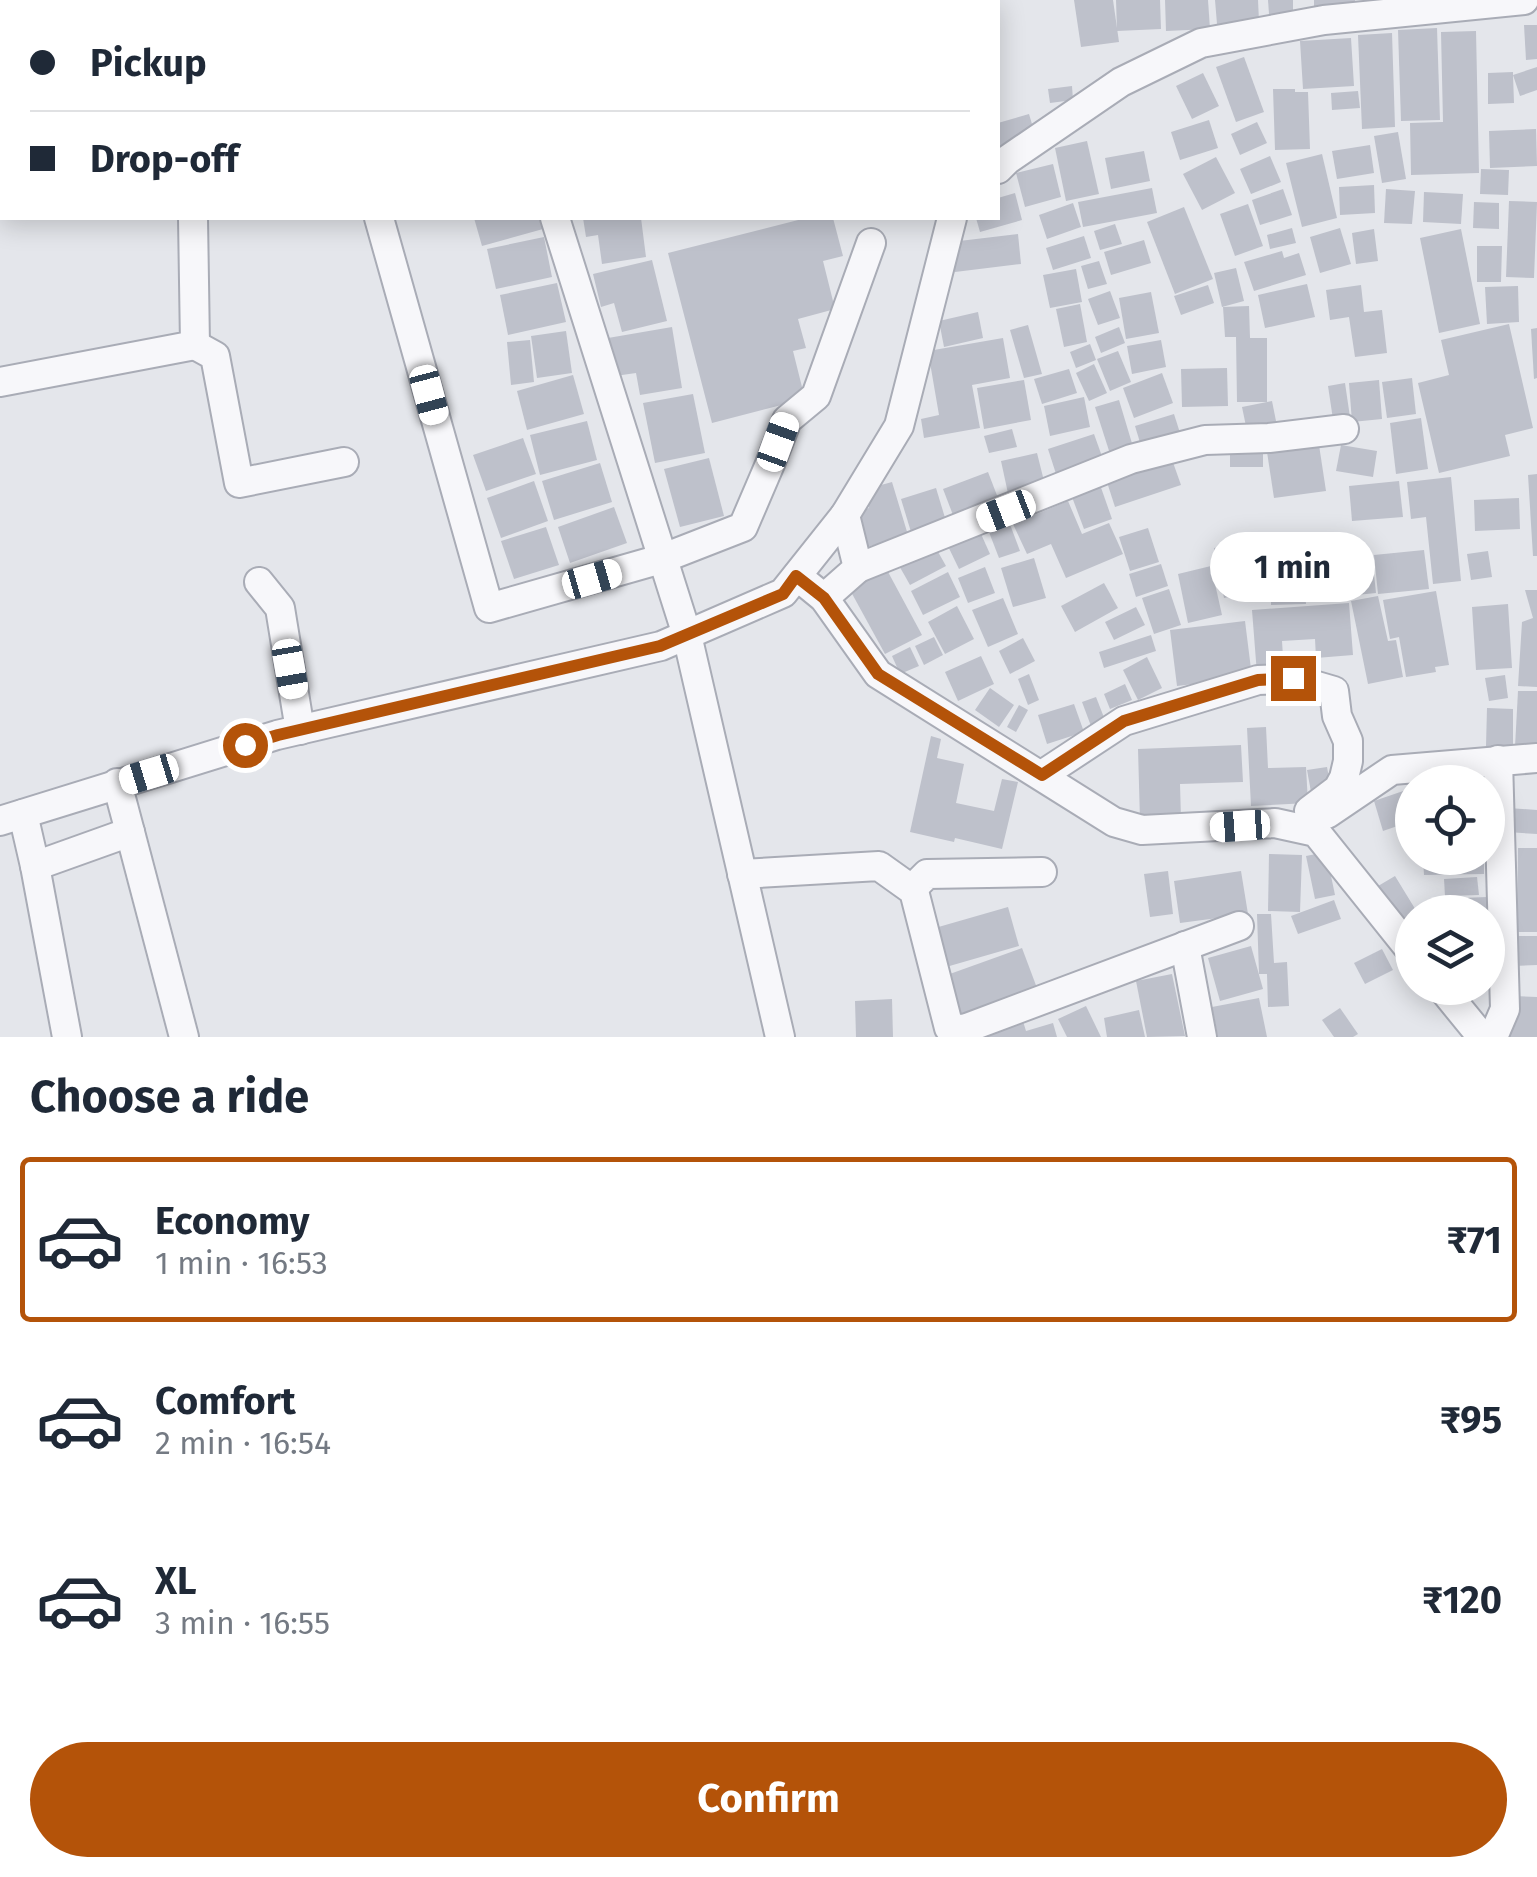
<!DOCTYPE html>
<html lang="en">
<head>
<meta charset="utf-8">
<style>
  body { margin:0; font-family:"Fira Sans",sans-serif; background:#f2f2f3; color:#1f2937; height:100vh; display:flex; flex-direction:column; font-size:38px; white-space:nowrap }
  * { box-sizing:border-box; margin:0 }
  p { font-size:32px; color:#747a83 }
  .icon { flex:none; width:55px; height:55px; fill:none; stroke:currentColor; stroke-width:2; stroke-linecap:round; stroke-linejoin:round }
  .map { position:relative; height:1037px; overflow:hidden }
  .drawer { display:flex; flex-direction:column; background:#fff; flex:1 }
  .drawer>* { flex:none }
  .guide { position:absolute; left:0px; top:0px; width:1000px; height:220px; box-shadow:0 5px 25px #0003; display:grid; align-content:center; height:220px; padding:0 30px; background:#fff }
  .tools { position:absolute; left:1395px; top:765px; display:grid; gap:20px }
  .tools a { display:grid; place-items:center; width:110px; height:110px; border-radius:50%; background:#fff; box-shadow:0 5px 25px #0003; font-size:50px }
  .end { position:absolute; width:45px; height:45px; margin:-22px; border:12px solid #b45309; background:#fff; box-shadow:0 0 0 5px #fff }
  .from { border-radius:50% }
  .bubble { position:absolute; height:70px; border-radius:35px; background:#fff; box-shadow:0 5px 25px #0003; font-size:32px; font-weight:700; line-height:70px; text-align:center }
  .car { position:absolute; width:30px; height:60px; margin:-30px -15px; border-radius:12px; box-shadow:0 0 8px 2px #0007; background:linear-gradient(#fff 24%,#345 0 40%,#fff 0 76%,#345 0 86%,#fff 0) }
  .guide b { display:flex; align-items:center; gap:35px; height:95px; font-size:38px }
  .guide b+b { border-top:2px solid #e0e1e3 }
  .guide i { width:25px; height:25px; background:#1f2937 }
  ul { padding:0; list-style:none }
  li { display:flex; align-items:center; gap:30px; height:165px; margin:0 20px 15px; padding:0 10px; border:5px solid transparent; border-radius:10px }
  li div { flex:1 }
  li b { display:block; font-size:38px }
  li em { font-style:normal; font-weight:700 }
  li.on { border-color:#b45309 }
  li>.icon { width:90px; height:90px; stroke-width:1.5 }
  h2 { padding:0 30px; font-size:45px; line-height:120px }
  .action { display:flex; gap:20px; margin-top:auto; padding:20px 30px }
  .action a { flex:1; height:115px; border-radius:60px; background:#b45309; color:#fff; font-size:40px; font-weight:700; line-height:115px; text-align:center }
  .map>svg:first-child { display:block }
  .building { fill:#bec1cb }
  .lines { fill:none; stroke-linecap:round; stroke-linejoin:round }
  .minor-casing { stroke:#a9acb6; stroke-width:32 }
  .minor { stroke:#f7f7fa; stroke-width:28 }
  .route { stroke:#b45309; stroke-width:12 }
</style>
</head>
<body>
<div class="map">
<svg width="1537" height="1037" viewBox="0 0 1537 1037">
  <rect width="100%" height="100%" fill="#e4e6eb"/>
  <g class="building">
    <path d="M1074 0H1113L1119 42 1081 47Z"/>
    <path d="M1116 0H1160L1161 29 1117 31Z"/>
    <path d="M1165 0H1208L1210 29 1166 31Z"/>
    <path d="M1215 0H1258L1259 21 1217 24Z"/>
    <path d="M1268 0H1293V13L1269 14Z"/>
    <path d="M1314 0H1355V6L1314 7Z"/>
    <path d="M1524 25H1537V59L1526 60Z"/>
    <path d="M1437 28 1440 120 1401 121 1398 30Z"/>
    <path d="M1476 31 1479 173 1411 175 1410 123 1443 122 1441 32Z"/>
    <path d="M1392 33 1395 127 1362 129 1358 35Z"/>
    <path d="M1351 38 1354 86 1303 89 1300 41Z"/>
    <path d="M1244 57 1264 112 1236 122 1216 67Z"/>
    <path d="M1537 67V90L1520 96 1513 75 1514 103 1488 104V73L1513 72V75Z"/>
    <path d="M1203 73 1219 106 1192 119 1176 86Z"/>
    <path d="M1072 86 1073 100 1050 103 1048 89Z"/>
    <path d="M1273 89H1295V92H1308L1310 149 1275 150Z"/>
    <path d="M1358 91 1360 108 1332 110 1331 93Z"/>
    <path d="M1029 114 1035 134 998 146V123Z"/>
    <path d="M1209 120 1218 148 1180 160 1171 132Z"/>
    <path d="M1257 122 1267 143 1240 155 1231 134Z"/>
    <path d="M1536 129 1537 166 1490 168 1489 131Z"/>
    <path d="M1398 132 1406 179 1382 183 1374 136Z"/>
    <path d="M1087 141 1099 194 1066 201 1055 148Z"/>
    <path d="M1370 145 1374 173 1337 179 1332 151Z"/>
    <path d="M1144 151 1150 181 1111 189 1105 158Z"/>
    <path d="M1322 154 1337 218 1302 227 1286 163Z"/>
    <path d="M1270 156 1281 182 1251 194 1240 169Z"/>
    <path d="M1216 157 1235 193 1202 210 1183 174Z"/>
    <path d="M1053 164 1061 197 1025 207 1016 173Z"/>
    <path d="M1481 169 1509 170 1508 195 1480 194Z"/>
    <path d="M1374 185 1375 213 1340 215 1339 187Z"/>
    <path d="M1152 188 1157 213 1083 227 1078 202Z"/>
    <path d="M1283 189 1292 215 1260 225 1252 200Z"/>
    <path d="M1386 189 1415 191 1412 224 1384 223Z"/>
    <path d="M1424 192 1463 194 1461 224 1423 222Z"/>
    <path d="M1015 193 1022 220 980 232 976 218H998V198Z"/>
    <path d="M1509 201 1537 202 1534 278 1506 277Z"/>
    <path d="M1474 202 1499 203V229L1473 228Z"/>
    <path d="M1073 203 1081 227 1047 239 1039 215Z"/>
    <path d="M1248 204 1263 246 1235 256 1220 214Z"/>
    <path d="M1184 207 1213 279 1175 294 1147 222Z"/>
    <path d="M474 218H540L543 229 482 246Z"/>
    <path d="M583 218H641L646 257 602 264 598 235 586 237Z"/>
    <path d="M806 218H833L843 256 823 261 835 309 798 319 806 348 793 351 805 399 712 423 668 253Z"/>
    <path d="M1115 224 1122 244 1100 250 1094 231Z"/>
    <path d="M1292 228 1296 243 1270 249 1267 235Z"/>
    <path d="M1340 228 1351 264 1320 273 1310 237Z"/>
    <path d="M1374 229 1378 261 1356 264 1352 233Z"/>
    <path d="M1461 229 1480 324 1439 333 1420 238Z"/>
    <path d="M1018 234 1021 264 955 272 951 242Z"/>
    <path d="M1084 236 1091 258 1053 270 1046 248Z"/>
    <path d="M544 237 552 277 496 289 487 249Z"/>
    <path d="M1144 240 1151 263 1111 275 1104 252Z"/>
    <path d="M1477 246H1502L1501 282H1477Z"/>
    <path d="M1282 251 1284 258 1299 253 1306 275 1254 291 1244 262Z"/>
    <path d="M652 260 667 321 622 332 614 303 601 307 593 274Z"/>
    <path d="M1099 261 1107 284 1088 289 1081 266Z"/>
    <path d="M1236 268 1244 301 1222 307 1214 273Z"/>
    <path d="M1076 269 1082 302 1050 308 1043 275Z"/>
    <path d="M557 283 566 322 508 335 500 295Z"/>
    <path d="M1307 284 1315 317 1265 328 1258 295Z"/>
    <path d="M1208 285 1214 303 1181 315 1174 296Z"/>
    <path d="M1361 285 1364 312 1382 310 1387 353 1355 357 1349 317 1330 320 1326 290Z"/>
    <path d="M1518 286 1519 322 1487 324 1485 287Z"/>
    <path d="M1110 291 1120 318 1098 325 1088 299Z"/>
    <path d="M1151 292 1159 333 1126 339 1119 298Z"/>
    <path d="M1080 304 1087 342 1064 347 1056 309Z"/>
    <path d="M1249 306 1250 338H1267V402H1237L1236 337H1225L1223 307Z"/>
    <path d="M978 312 983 338 944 347 939 321Z"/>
    <path d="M1509 324 1533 428 1505 435 1510 456 1439 473 1418 383 1449 375 1441 340Z"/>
    <path d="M1028 325 1042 374 1024 378 1010 330Z"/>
    <path d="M672 327 682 388 640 395 636 373 615 376 608 338Z"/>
    <path d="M1119 327 1125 343 1101 353 1095 337Z"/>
    <path d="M1537 328V378L1534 379 1531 329Z"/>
    <path d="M566 331 572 373 537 378 531 336Z"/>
    <path d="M1003 338 1010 378 972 385 980 428 924 438 921 419 939 415 928 351Z"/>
    <path d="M530 340 534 382 511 385 507 342Z"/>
    <path d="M1161 340 1166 367 1132 374 1127 346Z"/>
    <path d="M1090 344 1096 360 1076 368 1070 352Z"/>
    <path d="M1118 351 1131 382 1110 391 1097 359Z"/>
    <path d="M1094 364 1107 393 1089 401 1076 373Z"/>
    <path d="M1227 368 1228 406 1182 407 1181 369Z"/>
    <path d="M1069 369 1077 393 1042 404 1034 379Z"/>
    <path d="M1162 373 1173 403 1134 418 1123 388Z"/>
    <path d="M573 375 584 414 527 430 517 391Z"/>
    <path d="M1412 378 1416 414 1387 418 1382 382Z"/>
    <path d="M1024 380 1031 420 984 429 977 388Z"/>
    <path d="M1379 380 1382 419 1352 422 1349 383Z"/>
    <path d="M1345 383 1351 424 1334 426 1328 386Z"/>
    <path d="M693 394 705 453 655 463 643 403Z"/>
    <path d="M1084 397 1090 427 1050 436 1044 406Z"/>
    <path d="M1119 400 1134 450 1111 457 1095 407Z"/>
    <path d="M1272 401 1277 426 1247 431 1242 407Z"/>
    <path d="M1174 414 1181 436 1142 449 1135 426Z"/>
    <path d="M1421 418 1428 469 1396 474 1390 423Z"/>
    <path d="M587 421 597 460 540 475 530 435Z"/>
    <path d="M1012 429 1017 447 989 453 984 436Z"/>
    <path d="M1094 434 1104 462 1057 477 1048 449Z"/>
    <path d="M523 438 536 474 486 491 473 455Z"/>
    <path d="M1319 445 1326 491 1274 498 1267 452Z"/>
    <path d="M1341 445 1377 451 1373 477 1336 471Z"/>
    <rect x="1230" y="449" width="33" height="18"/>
    <path d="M1037 453 1046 489 1009 498 1001 461Z"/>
    <path d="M1170 454 1181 485 1115 507 1105 476Z"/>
    <path d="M709 458 724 516 680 527 664 469Z"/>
    <path d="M600 463 612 502 554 520 542 481Z"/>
    <path d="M988 472 998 498 953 515 943 489Z"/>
    <path d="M1537 474V556H1533L1528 475Z"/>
    <path d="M1451 477 1461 581 1433 584 1426 517 1411 519 1407 482Z"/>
    <path d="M1098 479 1112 519 1084 529 1069 489Z"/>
    <path d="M534 481 548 521 501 538 487 498Z"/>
    <path d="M1399 481 1403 517 1352 521 1349 486Z"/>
    <path d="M892 482 908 535 867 547 856 512 869 508 863 490Z"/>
    <path d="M936 488 946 521 911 532 901 499Z"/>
    <path d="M1519 498 1520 529 1475 531 1474 500Z"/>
    <path d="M1068 501 1082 534 1109 523 1123 554 1066 578 1051 544 1027 554 1013 524Z"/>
    <path d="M614 507 627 543 570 563 558 527Z"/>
    <path d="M1008 519 1020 551 999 558 987 527Z"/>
    <path d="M977 525 990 554 959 569 945 540Z"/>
    <path d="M546 527 559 565 514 579 501 541Z"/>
    <path d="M1148 528 1159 562 1130 571 1119 537Z"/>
    <path d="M933 543 946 566 910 585 897 562Z"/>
    <path d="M1231 545 1242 594 1224 598 1214 548Z"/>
    <path d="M1266 549 1267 591 1247 592 1246 550Z"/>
    <path d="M1424 550 1429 589 1378 594 1374 555Z"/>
    <path d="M1488 551 1492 577 1471 580 1467 554Z"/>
    <path d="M1372 555 1376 593 1317 599 1314 560Z"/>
    <path d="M1034 558 1046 598 1013 607 1001 568Z"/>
    <path d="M1161 564 1168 586 1136 597 1129 574Z"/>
    <path d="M1211 566 1222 615 1188 623 1178 574Z"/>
    <path d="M985 567 995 593 968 603 958 578Z"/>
    <path d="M887 570 922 635 885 654 850 590Z"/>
    <path d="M948 572 960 597 923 615 911 591Z"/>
    <path d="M1104 583 1118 608 1075 632 1061 606Z"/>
    <path d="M1169 589 1181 625 1154 634 1142 598Z"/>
    <path d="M1525 590H1537V687L1518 686 1522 622 1533 618Z"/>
    <path d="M1436 591 1449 665 1435 667 1436 672 1406 677 1399 637 1390 639 1383 600Z"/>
    <path d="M1305 593 1306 604 1271 605V594Z"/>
    <path d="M1378 596 1388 641 1396 640 1403 677 1368 684 1351 601Z"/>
    <path d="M1003 598 1018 634 988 647 972 610Z"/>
    <path d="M1349 603 1353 655 1316 658 1315 639 1282 641 1284 672 1257 674 1252 610Z"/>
    <path d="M1508 604 1512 668 1476 670 1472 607Z"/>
    <path d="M957 606 974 639 945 654 928 622Z"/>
    <path d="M1136 607 1145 625 1114 640 1105 622Z"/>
    <path d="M1245 621 1252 677 1177 686 1170 630Z"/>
    <path d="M1151 635 1156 651 1104 668 1099 652Z"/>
    <path d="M934 637 943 655 924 665 915 646Z"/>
    <path d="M1023 638 1035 661 1010 674 999 651Z"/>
    <path d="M910 647 919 666 900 674 892 656Z"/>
    <path d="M981 656 994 684 958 701 945 672Z"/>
    <path d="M1147 657 1162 688 1138 700 1123 670Z"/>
    <path d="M1029 674 1039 700 1028 705 1018 679Z"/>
    <path d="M1505 675 1508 698 1489 701 1485 678Z"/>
    <path d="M1125 684 1132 700 1110 709 1104 694Z"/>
    <path d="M990 688 1014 705 999 727 975 710Z"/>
    <path d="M1518 691H1537V748L1515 747Z"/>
    <path d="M1096 697 1105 720 1091 726 1082 702Z"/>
    <path d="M1074 704 1084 732 1047 744 1038 715Z"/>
    <path d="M1019 705 1028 710 1016 732 1007 727Z"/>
    <path d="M1487 708 1513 709V747L1486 746Z"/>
    <path d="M1266 727 1268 768 1306 767 1308 803 1251 806 1247 728Z"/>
    <path d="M931 736 941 739 937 758 964 764 956 803 994 811 1002 779 1018 782 1002 849 955 838 954 842 910 832Z"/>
    <path d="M1241 745 1243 782 1180 784 1181 819 1140 820 1138 749Z"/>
    <path d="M1327 767 1331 788 1311 792 1307 770Z"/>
    <path d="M1412 788V821L1383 831 1374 801Z"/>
    <path d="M1508 808 1537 810V834L1507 832Z"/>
    <path d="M1518 848H1537V932H1517Z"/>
    <path d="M1326 852 1335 895 1315 899 1306 856Z"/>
    <path d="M1269 854 1302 855 1300 912 1268 911Z"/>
    <path d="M1423 858H1484V874L1424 875Z"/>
    <path d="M1168 871 1173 914 1150 917 1144 874Z"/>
    <path d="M1241 871 1248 914 1180 923 1174 881Z"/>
    <path d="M1395 876 1417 912H1412V921L1397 931 1373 889Z"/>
    <path d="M1477 877 1479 895 1445 896 1444 879Z"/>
    <path d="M1487 897V912H1436L1435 899Z"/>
    <path d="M1334 900 1341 919 1298 934 1291 916Z"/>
    <path d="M1008 907 1019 946 946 967 935 928Z"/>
    <path d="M1257 914H1271L1274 963 1287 962 1289 1006 1268 1007 1267 974H1259Z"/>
    <path d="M1511 936H1537V965L1512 966Z"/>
    <path d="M1251 946 1263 989 1220 1001 1208 958Z"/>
    <path d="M1022 948 1040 996 965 1023 947 975Z"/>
    <path d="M1382 949 1393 970 1365 984 1354 963Z"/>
    <path d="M1172 974 1185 1036 1147 1037 1136 981Z"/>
    <path d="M1513 996 1537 997V1037H1507Z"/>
    <path d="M1259 998 1267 1037H1218L1212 1007Z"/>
    <path d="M892 999 893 1037H856L855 1001Z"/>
    <path d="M1086 1006 1101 1037H1067L1058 1019Z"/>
    <path d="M1340 1008 1358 1034 1353 1037H1334L1322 1020Z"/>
    <path d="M1139 1010 1145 1037H1107L1104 1018Z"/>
    <path d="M1022 1018 1026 1031 1053 1023 1057 1037H959Z"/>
  </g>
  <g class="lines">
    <defs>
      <g id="minor">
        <path d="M189 0V2"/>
        <path d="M330 0V2"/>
        <path d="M497 0 498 2"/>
        <path d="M653 2V0"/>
        <path d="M998 169 1007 160 1121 82 1201 43 1324 20 1524 0"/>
        <path d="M379 218 489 608 661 559 743 527 770 464 787 420 816 396 871 243"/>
        <path d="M555 218 687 635 780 1037"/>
        <path d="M195 345 215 356 239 483 344 462"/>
        <path d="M0 382 195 345 193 218"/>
        <path d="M858 568 1131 459 1205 440 1269 438 1344 429"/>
        <path d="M797 576 824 598 878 674 1114 822 1142 830 1275 823 1316 832 1412 952"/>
        <path d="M259 582 280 608 300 730"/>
        <path d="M824 598 858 568 845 515"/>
        <path d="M1042 775 1124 721 1258 680 1293 679 1334 691 1337 716 1348 741V761L1344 778 1338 789 1309 811 1316 832"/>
        <path d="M23 814 35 866"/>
        <path d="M1327 814 1392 770 1537 758"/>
        <path d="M0 821 277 735 661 646 783 593 845 515 899 426 952 218"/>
        <path d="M130 832 184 1037"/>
        <path d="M742 874 879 866 914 891 949 1028 964 1029 1239 926"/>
        <path d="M912 889 927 874 1042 872"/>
        <path d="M1185 946 1202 1037"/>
        <path d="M1442 988 1482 1037"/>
        <path d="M67 1037 35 866 130 832 117 783"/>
        <path d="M1493 1037 1505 1009 1498 760"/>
      </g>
    </defs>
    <use href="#minor" class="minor-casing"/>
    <use href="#minor" class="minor"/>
  </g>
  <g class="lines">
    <path class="route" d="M245 745 278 735 660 646 783 594 796 576 824 598 878 674 1042 775 1124 721 1258 680 1293 678"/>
  </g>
</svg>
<div class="tools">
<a><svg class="icon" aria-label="locate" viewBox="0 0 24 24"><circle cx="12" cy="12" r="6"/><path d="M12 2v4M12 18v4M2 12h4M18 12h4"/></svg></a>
<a><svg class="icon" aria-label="layers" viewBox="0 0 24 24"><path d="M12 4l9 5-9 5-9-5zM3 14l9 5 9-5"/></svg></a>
</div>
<i class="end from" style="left:245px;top:745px"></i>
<i class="end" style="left:1293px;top:678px"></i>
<div class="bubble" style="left:1210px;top:532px;width:165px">1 min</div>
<i class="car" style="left:429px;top:395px;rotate:165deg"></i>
<i class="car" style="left:778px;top:442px;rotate:20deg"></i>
<i class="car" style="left:1006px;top:511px;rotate:249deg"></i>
<i class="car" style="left:592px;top:579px;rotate:74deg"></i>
<i class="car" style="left:290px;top:669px;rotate:170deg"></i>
<i class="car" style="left:149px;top:774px;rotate:253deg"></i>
<i class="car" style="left:1240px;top:826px;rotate:266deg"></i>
<div class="guide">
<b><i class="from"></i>Pickup</b>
<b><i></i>Drop-off</b>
</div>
</div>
<section class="drawer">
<h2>Choose a ride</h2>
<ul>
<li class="on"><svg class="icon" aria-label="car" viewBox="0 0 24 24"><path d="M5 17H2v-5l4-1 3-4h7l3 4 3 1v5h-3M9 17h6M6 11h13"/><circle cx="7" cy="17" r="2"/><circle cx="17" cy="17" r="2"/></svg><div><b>Economy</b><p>1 min · 16:53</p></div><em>₹71</em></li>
<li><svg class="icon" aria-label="car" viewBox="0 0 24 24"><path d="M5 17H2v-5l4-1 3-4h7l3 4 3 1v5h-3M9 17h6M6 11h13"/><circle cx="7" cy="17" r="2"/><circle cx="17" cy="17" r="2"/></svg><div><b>Comfort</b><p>2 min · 16:54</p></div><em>₹95</em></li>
<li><svg class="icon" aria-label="car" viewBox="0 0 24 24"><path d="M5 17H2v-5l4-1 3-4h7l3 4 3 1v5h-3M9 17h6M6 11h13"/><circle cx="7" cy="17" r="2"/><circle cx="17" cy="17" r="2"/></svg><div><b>XL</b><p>3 min · 16:55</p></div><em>₹120</em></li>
</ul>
<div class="action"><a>Confirm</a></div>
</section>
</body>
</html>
